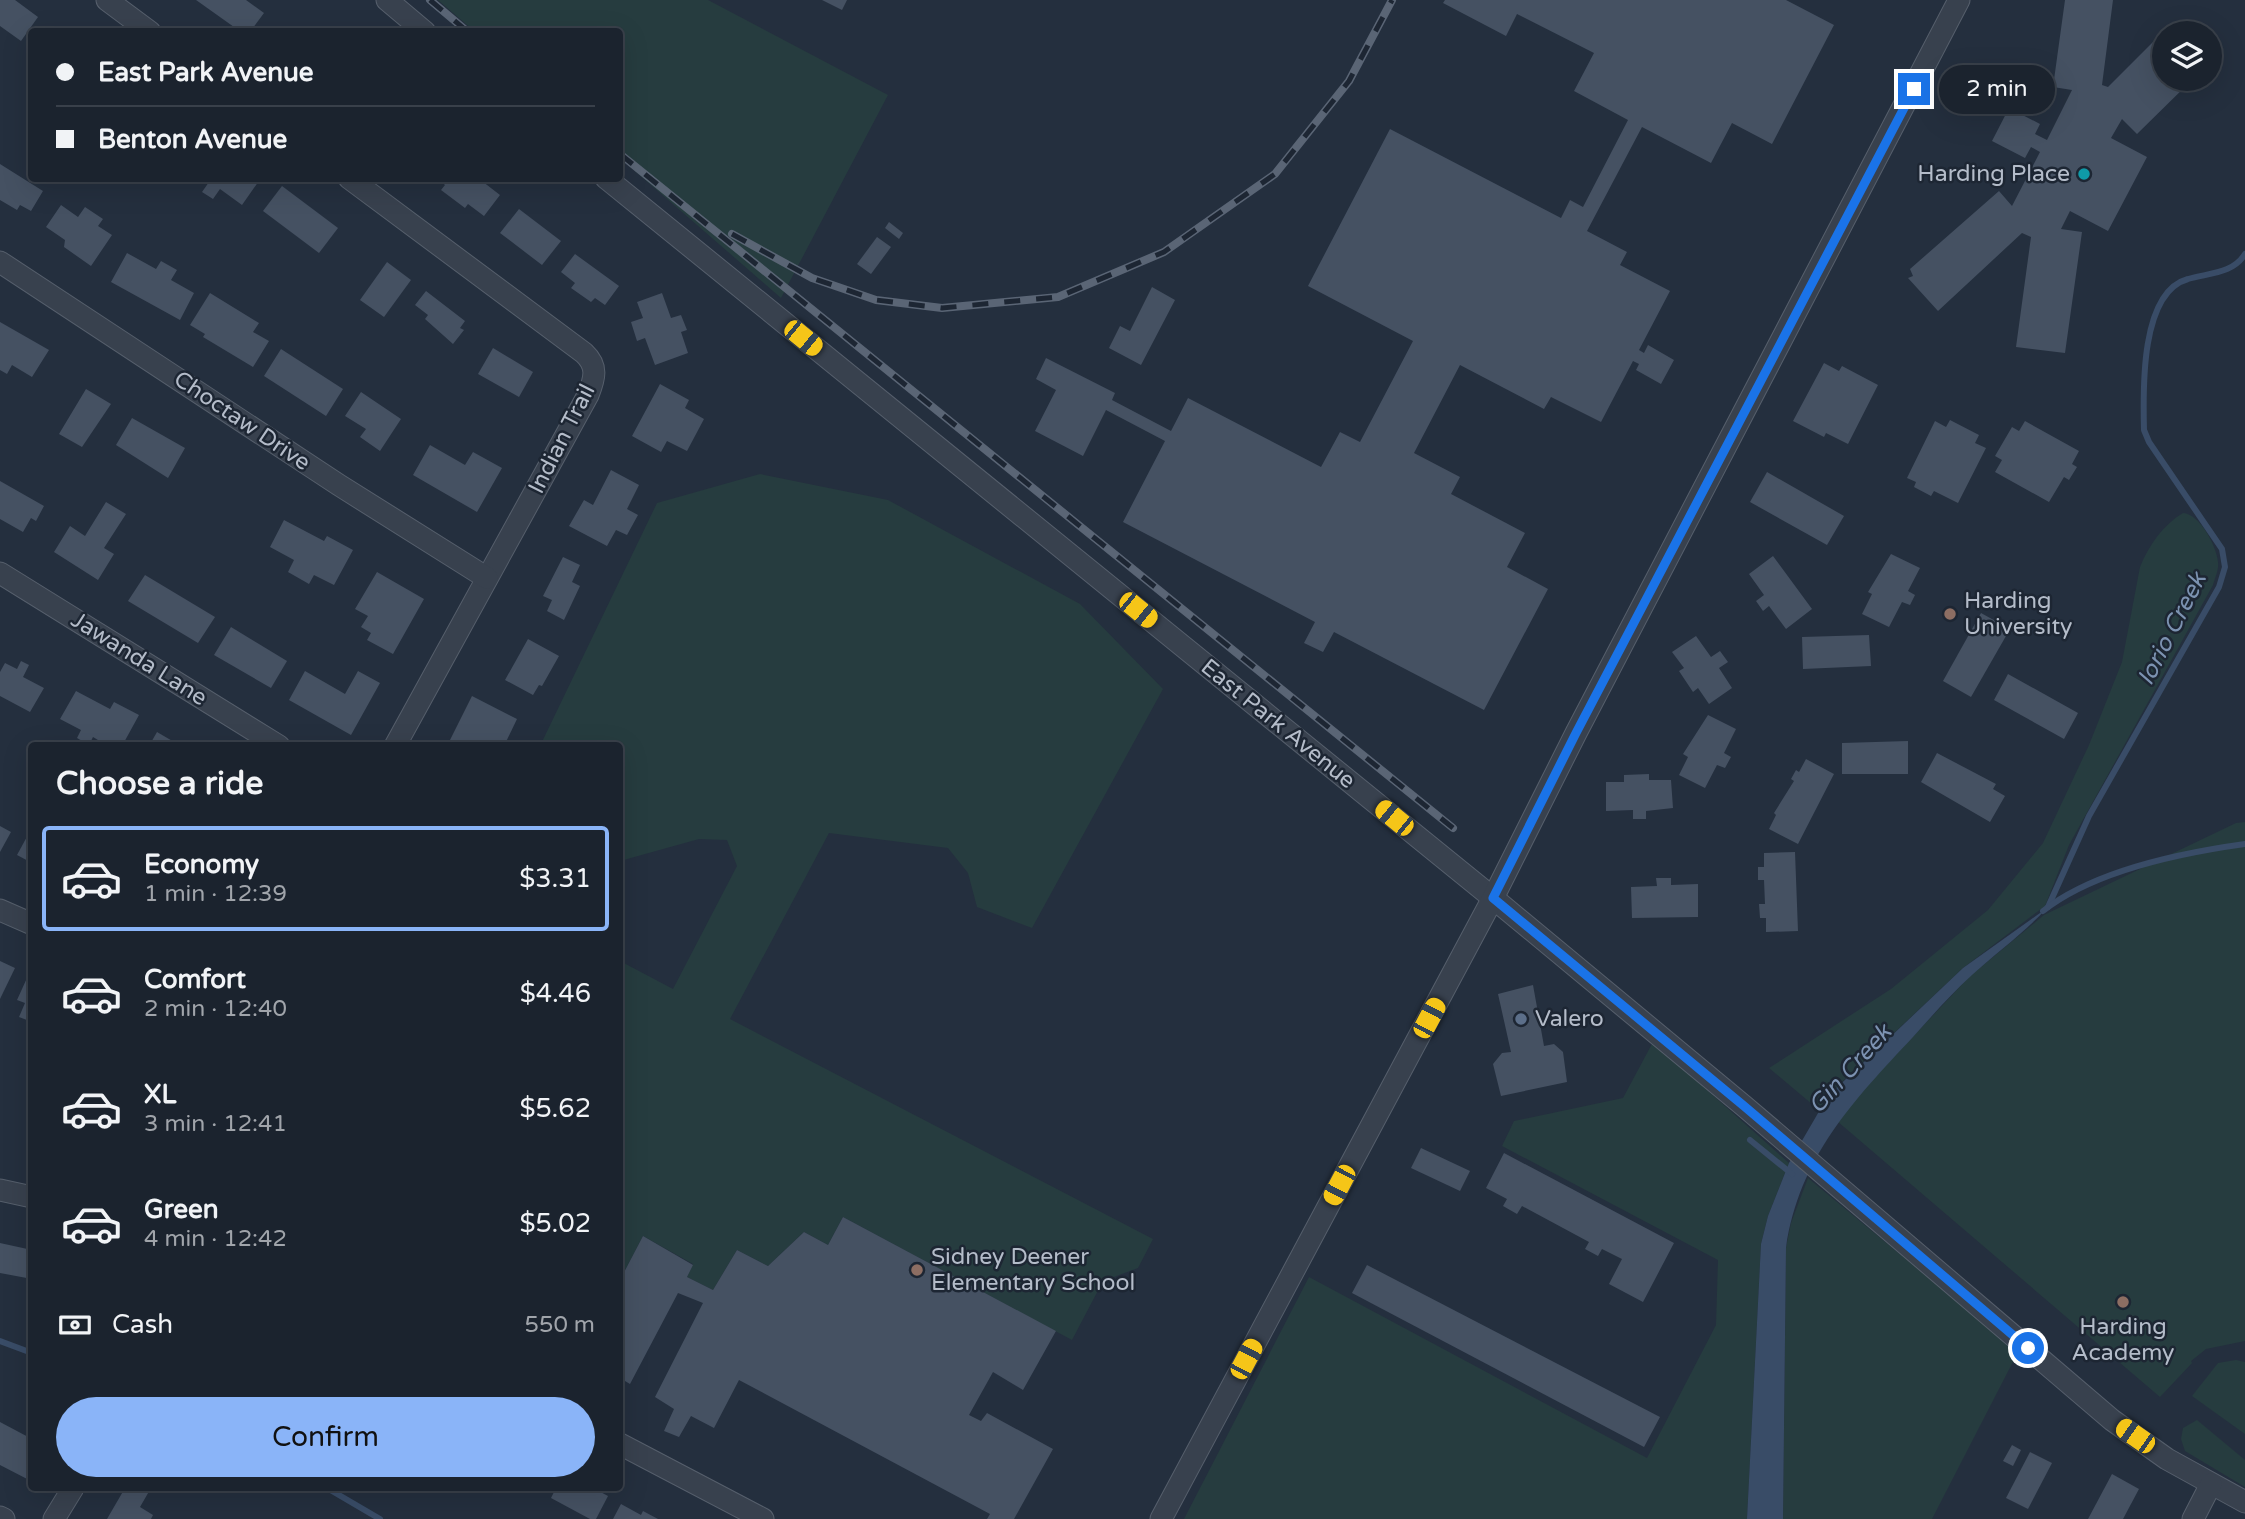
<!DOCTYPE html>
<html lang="en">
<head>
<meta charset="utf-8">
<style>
  body { margin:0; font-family:"Varela Round",sans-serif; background:#242b36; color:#f1f3f6; height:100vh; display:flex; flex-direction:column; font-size:26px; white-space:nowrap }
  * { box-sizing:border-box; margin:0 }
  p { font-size:23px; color:#a0a4aa }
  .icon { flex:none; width:38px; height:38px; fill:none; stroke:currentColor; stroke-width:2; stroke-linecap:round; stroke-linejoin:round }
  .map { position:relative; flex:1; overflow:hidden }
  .panel { position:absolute; left:28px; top:742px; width:595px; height:749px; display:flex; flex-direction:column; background:#1b232e; border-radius:7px; box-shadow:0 7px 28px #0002,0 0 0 2px #39404a }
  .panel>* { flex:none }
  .hud { position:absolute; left:28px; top:28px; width:595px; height:154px; border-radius:7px; box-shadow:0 7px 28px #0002,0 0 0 2px #39404a; display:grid; align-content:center; height:154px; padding:0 28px; background:#1b232e }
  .tools { position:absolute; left:2152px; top:21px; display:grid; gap:14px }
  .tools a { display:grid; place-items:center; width:70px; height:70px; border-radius:50%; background:#1b232e; box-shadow:0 7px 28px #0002,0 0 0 2px #39404a; font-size:35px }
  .end { position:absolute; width:32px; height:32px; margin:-16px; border:9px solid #1a73e8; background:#fff; box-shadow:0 0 0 4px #fff }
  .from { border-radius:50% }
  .bubble { position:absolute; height:49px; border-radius:24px; background:#1b232e; box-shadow:0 7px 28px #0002,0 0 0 2px #39404a; font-size:23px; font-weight:600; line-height:49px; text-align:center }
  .car { position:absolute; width:21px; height:42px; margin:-21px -10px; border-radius:9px; box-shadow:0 0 5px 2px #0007; background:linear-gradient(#f5c518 24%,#345 0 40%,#f5c518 0 76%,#345 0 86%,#f5c518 0) }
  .hud b { display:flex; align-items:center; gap:24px; height:66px; font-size:26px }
  .hud b+b { border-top:2px solid #39404a }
  .hud i { width:18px; height:18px; background:#f1f3f6 }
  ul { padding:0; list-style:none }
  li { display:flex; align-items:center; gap:21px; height:105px; margin:0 14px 10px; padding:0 14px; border:4px solid transparent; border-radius:7px }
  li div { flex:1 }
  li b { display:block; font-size:26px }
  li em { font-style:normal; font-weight:600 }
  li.on { border-color:#8ab4f8 }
  li>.icon { width:63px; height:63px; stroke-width:1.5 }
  h2 { padding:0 28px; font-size:32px; line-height:84px }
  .pay { display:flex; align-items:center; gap:18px; height:77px; padding:0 28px; font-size:26px }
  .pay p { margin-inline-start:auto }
  .primary-button { display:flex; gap:14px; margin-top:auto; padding:14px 28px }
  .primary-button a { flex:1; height:80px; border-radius:42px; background:#8ab4f8; color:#111; font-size:28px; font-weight:600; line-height:80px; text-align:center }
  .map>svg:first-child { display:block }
  .green { fill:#263c3f }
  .water { fill:#394c67 }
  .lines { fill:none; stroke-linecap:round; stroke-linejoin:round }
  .stream { stroke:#394c67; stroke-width:6 }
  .building { fill:#455162 }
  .minor-casing { stroke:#565f6c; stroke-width:23 }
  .minor { stroke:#38414e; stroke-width:21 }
  .rail-casing { stroke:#5a6575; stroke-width:8 }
  .rail { stroke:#1d2633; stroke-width:5; stroke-dasharray:16; stroke-linecap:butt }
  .route { stroke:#1a73e8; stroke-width:9 }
  .culture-dot { fill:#0f9aa8; stroke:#1d2633; stroke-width:2.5 }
  .education-dot { fill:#8d6e63; stroke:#1d2633; stroke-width:2.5 }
  .service-dot { fill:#5c6f8a; stroke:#1d2633; stroke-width:2.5 }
  .labels { text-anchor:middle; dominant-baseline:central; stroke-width:5; stroke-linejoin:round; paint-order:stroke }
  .poi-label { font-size:23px; fill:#b4bcc9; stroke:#1d2633; text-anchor:start }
  .street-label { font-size:23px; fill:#b4bcc9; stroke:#1d2633 }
  .water-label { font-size:24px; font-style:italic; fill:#7c92b1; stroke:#1d2633 }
</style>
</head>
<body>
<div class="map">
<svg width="2245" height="1519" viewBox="0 0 2245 1519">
  <rect width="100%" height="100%" fill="#242f3e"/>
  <g class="green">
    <path d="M438 0H708L888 95 781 298 620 158V32L474 31Z"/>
    <path d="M760 474 888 500 1080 604 1163 689 1032 928 977 907 968 873 948 848 829 833 730 1019 1153 1239 1138 1268 1103 1281 1072 1340 843 1217 828 1245 804 1232 768 1266 737 1250 713 1290 687 1277 693 1264 643 1236 620 1280V961L673 989 737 866 727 840 699 839 620 861V746H540L657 503Z"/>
    <path d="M2183 513C2200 514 2217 547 2218 562 2219 570 2215 578 2213 585L2069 845 2045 906 1963 968 1842 1082 1819 1110 1769 1068 1891 989 1988 910 2043 843 2089 745 2122 662 2140 567C2149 545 2163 525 2183 513Z"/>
    <path d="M2245 822V1341L2206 1349 2191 1361 2192 1363 2160 1397 1837 1121 1857 1096 1970 976 2044 915 2236 823Z"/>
    <path d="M1653 1042 1789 1163 1768 1216 1761 1244 1747 1519H1184L1309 1277 1647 1458 1716 1325 1718 1260 1502 1146 1514 1121 1623 1098Z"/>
    <path d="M1808 1178 2018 1352 1932 1519H1783L1786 1248 1791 1223Z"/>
    <path d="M2236 1360 2245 1362V1434L2192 1396 2218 1363Z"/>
    <path d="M2197 1420 2245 1460V1487L2185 1451 2181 1439 2183 1428Z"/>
  </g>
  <path class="water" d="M2047 908C2024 933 1997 952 1972 975 1951 994 1932 1016 1913 1037 1854 1100 1799 1157 1786 1248L1783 1519H1747L1761 1244 1768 1216 1789 1163 1828 1096 1963 968Z"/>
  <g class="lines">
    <g class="stream">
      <path d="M2048 907 2089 816 2219 587 2225 567 2222 549 2149 442 2144 430C2143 391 2140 292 2188 279 2208 273 2233 274 2245 254"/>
      <path d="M2043 911C2095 870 2180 853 2245 844"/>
      <path d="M1750 1140 1792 1174"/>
      <path d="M0 1341 32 1353"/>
      <path d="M327 1488 380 1519"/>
    </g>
  </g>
  <g class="building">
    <path d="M0 0H15L38 17 21 41 0 26Z"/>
    <path d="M196 0H246L264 13 250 32H241Z"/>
    <path d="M822 0H847L842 10Z"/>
    <path d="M1445 0H1786L1834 25 1772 144 1732 123 1711 163 1642 127 1587 231 1627 252 1620 265 1670 291 1639 350 1644 353 1648 345 1674 360 1661 384 1636 370 1639 364 1633 361 1601 422 1551 397 1544 409 1460 365 1414 453 1460 477 1451 494 1525 533 1507 567 1548 589 1484 710 1334 632 1323 652 1304 643 1315 622 1123 522 1165 441 1106 410 1083 456 1035 431 1056 390 1036 379 1046 358 1115 393 1112 400 1171 431 1188 398 1321 467 1340 432 1360 442 1413 341 1308 286 1390 129 1561 218 1570 200 1583 207 1628 120 1574 91 1594 53 1517 14 1506 36 1443 3Z"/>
    <path d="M2065 0H2113L2102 85 2108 87 2166 29 2170 33H2165V79H2193L2137 134 2122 119 2111 138 2147 157 2108 231 2070 211 2061 229 2082 232 2065 353 2016 347 2031 237 2022 233 1938 311 1908 278 1913 276 1910 269 1999 191 2012 206 2040 152 2031 147 2025 158 1992 141 2009 108 2040 124 2035 134 2047 140 2072 90 2053 87Z"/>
    <path d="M0 164 43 191 31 211 20 205 17 210 0 200Z"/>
    <path d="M205 178H261L242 205 220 189 213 199 202 192 209 182Z"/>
    <path d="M438 178H478L500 195 484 216 468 204 465 208 441 190 445 185Z"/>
    <path d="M282 186 338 228 319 253 263 211Z"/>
    <path d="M61 205 78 217 85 207 103 219 98 226 112 235 91 266 64 247 65 240 46 227Z"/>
    <path d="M519 209 561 241 542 265 500 233Z"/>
    <path d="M889 222 903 233 899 239 885 228Z"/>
    <path d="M877 237 891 247 871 274 857 264Z"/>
    <path d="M127 253 156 269 161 261 177 270 171 280 194 293 180 320 111 282Z"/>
    <path d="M575 254 619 286 605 305 595 298 591 302 571 288 575 283 561 272Z"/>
    <path d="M387 262 411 280 384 317 360 300Z"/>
    <path d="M1152 287 1175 300 1141 365 1109 348 1120 326 1130 331Z"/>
    <path d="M426 291 465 321 460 328 464 330 453 344 425 319 428 315 415 305Z"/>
    <path d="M210 293 259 323 253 332 269 341 253 367 203 337 205 334 190 325Z"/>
    <path d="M662 293 671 318 681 315 687 330 681 332 688 353 655 365 645 338 637 341 631 322 643 318 637 302Z"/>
    <path d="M0 322 49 350 32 377 12 365 7 374 0 370Z"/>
    <path d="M493 348 533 372 519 397 478 374Z"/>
    <path d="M281 349 343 389 326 416 264 376Z"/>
    <path d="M1824 363 1839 371 1842 366 1878 385 1848 444 1826 433 1824 437 1793 421Z"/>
    <path d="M660 384 689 400 685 408 704 419 687 451 667 441 661 452 632 436Z"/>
    <path d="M86 389 111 404 82 447 59 434Z"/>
    <path d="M361 392 401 419 380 451 360 437 366 429 345 416Z"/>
    <path d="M132 418 185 448 168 478 116 445Z"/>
    <path d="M1950 420 1979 435 1975 443 1986 448 1958 503 1934 491 1931 496 1914 487 1916 482 1907 478 1935 421 1946 427Z"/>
    <path d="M2025 421 2079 451 2072 464 2077 467 2069 480 2064 477 2049 502 1995 472 2002 460 1995 456 2012 427 2019 431Z"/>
    <path d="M430 445 465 465 473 452 502 468 477 512 413 475Z"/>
    <path d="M611 470 639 485 627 509 638 515 627 535 616 530 607 546 569 526 584 500 593 505Z"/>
    <path d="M1767 472 1844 516 1827 545 1750 502Z"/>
    <path d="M0 481 44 506 36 521 31 518 23 532 0 519Z"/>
    <path d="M106 502 126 514 104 548 114 554 98 580 54 552 70 526 85 536Z"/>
    <path d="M284 520 324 541 327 536 353 550 334 585 314 575 309 584 288 572 294 560 270 547Z"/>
    <path d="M1891 554 1920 568 1908 591 1915 595 1910 605 1902 602 1889 627 1862 614 1872 594 1868 592Z"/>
    <path d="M1773 556 1812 609 1786 629 1769 606 1763 611 1756 601 1764 595 1749 574Z"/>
    <path d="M563 557 580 565 572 582 580 586 564 620 547 611 552 600 543 596Z"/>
    <path d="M377 572 424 599 393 654 367 640 371 633 361 627 368 616 355 609Z"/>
    <path d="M145 575 215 617 198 643 128 601Z"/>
    <path d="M1981 613 2010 629 1971 697 1943 681Z"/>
    <path d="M231 627 287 661 271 688 214 655Z"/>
    <path d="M1869 635 1871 666 1803 669 1802 637Z"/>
    <path d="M1696 636 1711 657 1720 651 1728 662 1719 668 1732 688 1709 704 1698 688 1693 692 1679 671 1684 668 1672 652Z"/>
    <path d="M528 639 559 656 542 686 539 685 533 695 505 680Z"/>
    <path d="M21 661 29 665 23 677 44 688 30 712 0 696V672L5 663 17 669Z"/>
    <path d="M305 671 345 694 358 671 380 683 351 735 289 700Z"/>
    <path d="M2008 674 2078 713 2064 739 1994 700Z"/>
    <path d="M76 691 110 709 114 702 139 715 122 746H108L93 737 89 745 77 738 81 730 60 719Z"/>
    <path d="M472 696 517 719 504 746H447Z"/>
    <path d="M1708 715 1736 729 1724 753 1731 757 1725 768 1717 765 1705 788 1679 775 1688 757 1683 754Z"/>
    <path d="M157 732 181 746H149Z"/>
    <path d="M1908 741V774H1842V743Z"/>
    <path d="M1937 753 1996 784 1993 789 2005 796 1990 822 1921 782Z"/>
    <path d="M1806 759 1834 774 1798 844 1769 829 1776 815 1774 813 1794 781 1791 779 1796 770 1799 772Z"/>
    <path d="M1649 774V780H1671L1673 808 1646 811V819H1633V810L1606 811V782H1624V775Z"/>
    <path d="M0 826 11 832 0 852Z"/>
    <path d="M29 833 32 834V863L17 855Z"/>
    <path d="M1795 852 1798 931 1766 932V918H1760L1759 904H1765L1764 880H1758V867H1764V853Z"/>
    <path d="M1656 878H1671V885L1698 884V917L1632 918 1631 887 1657 886Z"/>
    <path d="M0 961 15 968 0 999Z"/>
    <path d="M32 967V1022L19 1017 25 1003 17 1000Z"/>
    <path d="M1533 985 1544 1046 1554 1044 1563 1052 1567 1082 1501 1096 1493 1064 1502 1053 1511 1052 1498 994Z"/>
    <path d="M1421 1148 1470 1171 1460 1191 1411 1168Z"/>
    <path d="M1504 1153 1674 1243 1643 1302 1609 1284 1622 1259 1602 1249 1598 1256 1585 1249 1589 1242 1522 1206 1517 1214 1503 1206 1507 1199 1486 1188Z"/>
    <path d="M843 1217 1056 1331 1023 1390 993 1372 969 1415 981 1421 987 1413 1053 1449 1014 1519H987L990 1514 739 1380 714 1428 691 1416 679 1437 664 1431 674 1409 655 1397 703 1303 678 1293 630 1384 620 1378V1280L643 1236 693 1265 687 1277 713 1290 737 1250 768 1266 804 1232 828 1245Z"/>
    <path d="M0 1243 32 1250V1279L0 1273Z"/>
    <path d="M1367 1265 1660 1417 1644 1447 1352 1293Z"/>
    <path d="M0 1422 32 1439 31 1481 0 1465Z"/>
    <path d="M2012 1445 2021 1450 2013 1466 2003 1461Z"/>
    <path d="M2030 1452 2052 1463 2028 1509 2006 1498Z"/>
    <path d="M2112 1474 2139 1489 2123 1519H2088Z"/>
    <path d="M125 1488H151L140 1507 153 1515 151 1519H107Z"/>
    <path d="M556 1488H593L608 1496 596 1519H590L551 1498Z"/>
    <path d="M621 1504 641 1515 643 1511 658 1519H613Z"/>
  </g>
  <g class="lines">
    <defs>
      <g id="minor">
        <path d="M107 0 150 32"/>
        <path d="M387 0 425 32"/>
        <path d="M349 178 584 353C598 366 595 378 588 395L395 746"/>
        <path d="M606 178 1493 898 1744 1106 2112 1420 2167 1459 2245 1502"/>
        <path d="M0 262 339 485 487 578"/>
        <path d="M0 573 279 746"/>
        <path d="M0 910 32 924"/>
        <path d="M0 1190 32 1197"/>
        <path d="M620 1444 763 1519"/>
        <path d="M0 1517 4 1519"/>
        <path d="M54 1519 73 1488"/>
        <path d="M1161 1519 1493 898 1576 733 1959 0"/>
        <path d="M2193 1519 2211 1484"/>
      </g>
    </defs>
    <use href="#minor" class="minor-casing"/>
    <use href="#minor" class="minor"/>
    <defs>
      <g id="rail">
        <path d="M430 0 468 32"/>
        <path d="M620 154 1453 828"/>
        <path d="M732 234 812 278 876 300 942 308 1058 297 1164 252 1275 174 1349 81 1392 0"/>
      </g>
    </defs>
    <use href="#rail" class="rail-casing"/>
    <use href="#rail" class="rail"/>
  </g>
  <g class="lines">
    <path class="route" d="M1914 89 1576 733 1493 898 1744 1106 2028 1348"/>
  </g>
  <circle class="culture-dot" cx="2084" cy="174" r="7"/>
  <g class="education-dot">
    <circle cx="1950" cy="614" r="7"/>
    <circle cx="917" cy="1270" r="7"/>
    <circle cx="2123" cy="1302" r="7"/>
  </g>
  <circle class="service-dot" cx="1521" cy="1019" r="7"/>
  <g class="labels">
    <g class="poi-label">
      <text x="2070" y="174" text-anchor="end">Harding Place</text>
      <text x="1964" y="601">Harding<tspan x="1964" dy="26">University</tspan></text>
      <text x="1535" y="1019">Valero</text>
      <text x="931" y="1257">Sidney Deener<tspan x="931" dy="26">Elementary School</tspan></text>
      <text x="2123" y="1327" text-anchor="middle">Harding<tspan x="2123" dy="26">Academy</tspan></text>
    </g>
    <g class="street-label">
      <text transform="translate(242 421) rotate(34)">Choctaw Drive</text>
      <text transform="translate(562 439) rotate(-63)">Indian Trail</text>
      <text transform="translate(139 659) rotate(32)">Jawanda Lane</text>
      <text transform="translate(1278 724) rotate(39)">East Park Avenue</text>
    </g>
    <g class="water-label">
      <text transform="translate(2172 629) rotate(-63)">Iorio Creek</text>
      <text transform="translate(1850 1069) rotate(-48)">Gin Creek</text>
    </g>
  </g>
</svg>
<div class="tools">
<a><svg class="icon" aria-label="layers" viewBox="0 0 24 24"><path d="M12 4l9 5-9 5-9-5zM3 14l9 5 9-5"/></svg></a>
</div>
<i class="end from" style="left:2028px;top:1348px"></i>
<i class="end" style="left:1914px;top:89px"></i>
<div class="bubble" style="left:1939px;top:65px;width:116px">2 min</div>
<i class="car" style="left:803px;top:338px;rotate:129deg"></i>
<i class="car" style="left:1138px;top:610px;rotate:129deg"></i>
<i class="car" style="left:1394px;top:818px;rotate:309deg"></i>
<i class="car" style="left:1429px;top:1018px;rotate:28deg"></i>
<i class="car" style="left:1339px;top:1185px;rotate:208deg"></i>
<i class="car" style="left:1246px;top:1359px;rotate:28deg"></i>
<i class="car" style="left:2135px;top:1436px;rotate:305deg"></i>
<div class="hud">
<b><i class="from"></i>East Park Avenue</b>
<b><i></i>Benton Avenue</b>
</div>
<section class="panel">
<h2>Choose a ride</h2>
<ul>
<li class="on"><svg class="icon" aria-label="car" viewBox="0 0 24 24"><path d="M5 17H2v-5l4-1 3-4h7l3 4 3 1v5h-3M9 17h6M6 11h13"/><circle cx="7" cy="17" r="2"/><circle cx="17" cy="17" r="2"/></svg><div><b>Economy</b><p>1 min · 12:39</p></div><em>$3.31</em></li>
<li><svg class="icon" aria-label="car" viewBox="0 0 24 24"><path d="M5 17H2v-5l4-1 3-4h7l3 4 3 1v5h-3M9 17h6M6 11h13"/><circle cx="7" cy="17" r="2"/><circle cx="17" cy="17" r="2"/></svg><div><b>Comfort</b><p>2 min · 12:40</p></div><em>$4.46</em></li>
<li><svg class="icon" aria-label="car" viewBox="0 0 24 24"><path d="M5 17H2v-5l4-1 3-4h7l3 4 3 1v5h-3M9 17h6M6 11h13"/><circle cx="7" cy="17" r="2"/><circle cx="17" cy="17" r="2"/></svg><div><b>XL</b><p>3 min · 12:41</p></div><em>$5.62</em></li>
<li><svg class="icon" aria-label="car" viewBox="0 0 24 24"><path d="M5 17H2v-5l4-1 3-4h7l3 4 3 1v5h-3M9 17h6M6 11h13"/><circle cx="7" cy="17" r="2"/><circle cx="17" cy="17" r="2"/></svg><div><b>Green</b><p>4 min · 12:42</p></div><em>$5.02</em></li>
</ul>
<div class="pay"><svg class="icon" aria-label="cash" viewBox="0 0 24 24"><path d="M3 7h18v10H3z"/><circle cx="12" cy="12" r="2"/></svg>Cash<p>550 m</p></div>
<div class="primary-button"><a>Confirm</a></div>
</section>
</div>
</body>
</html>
